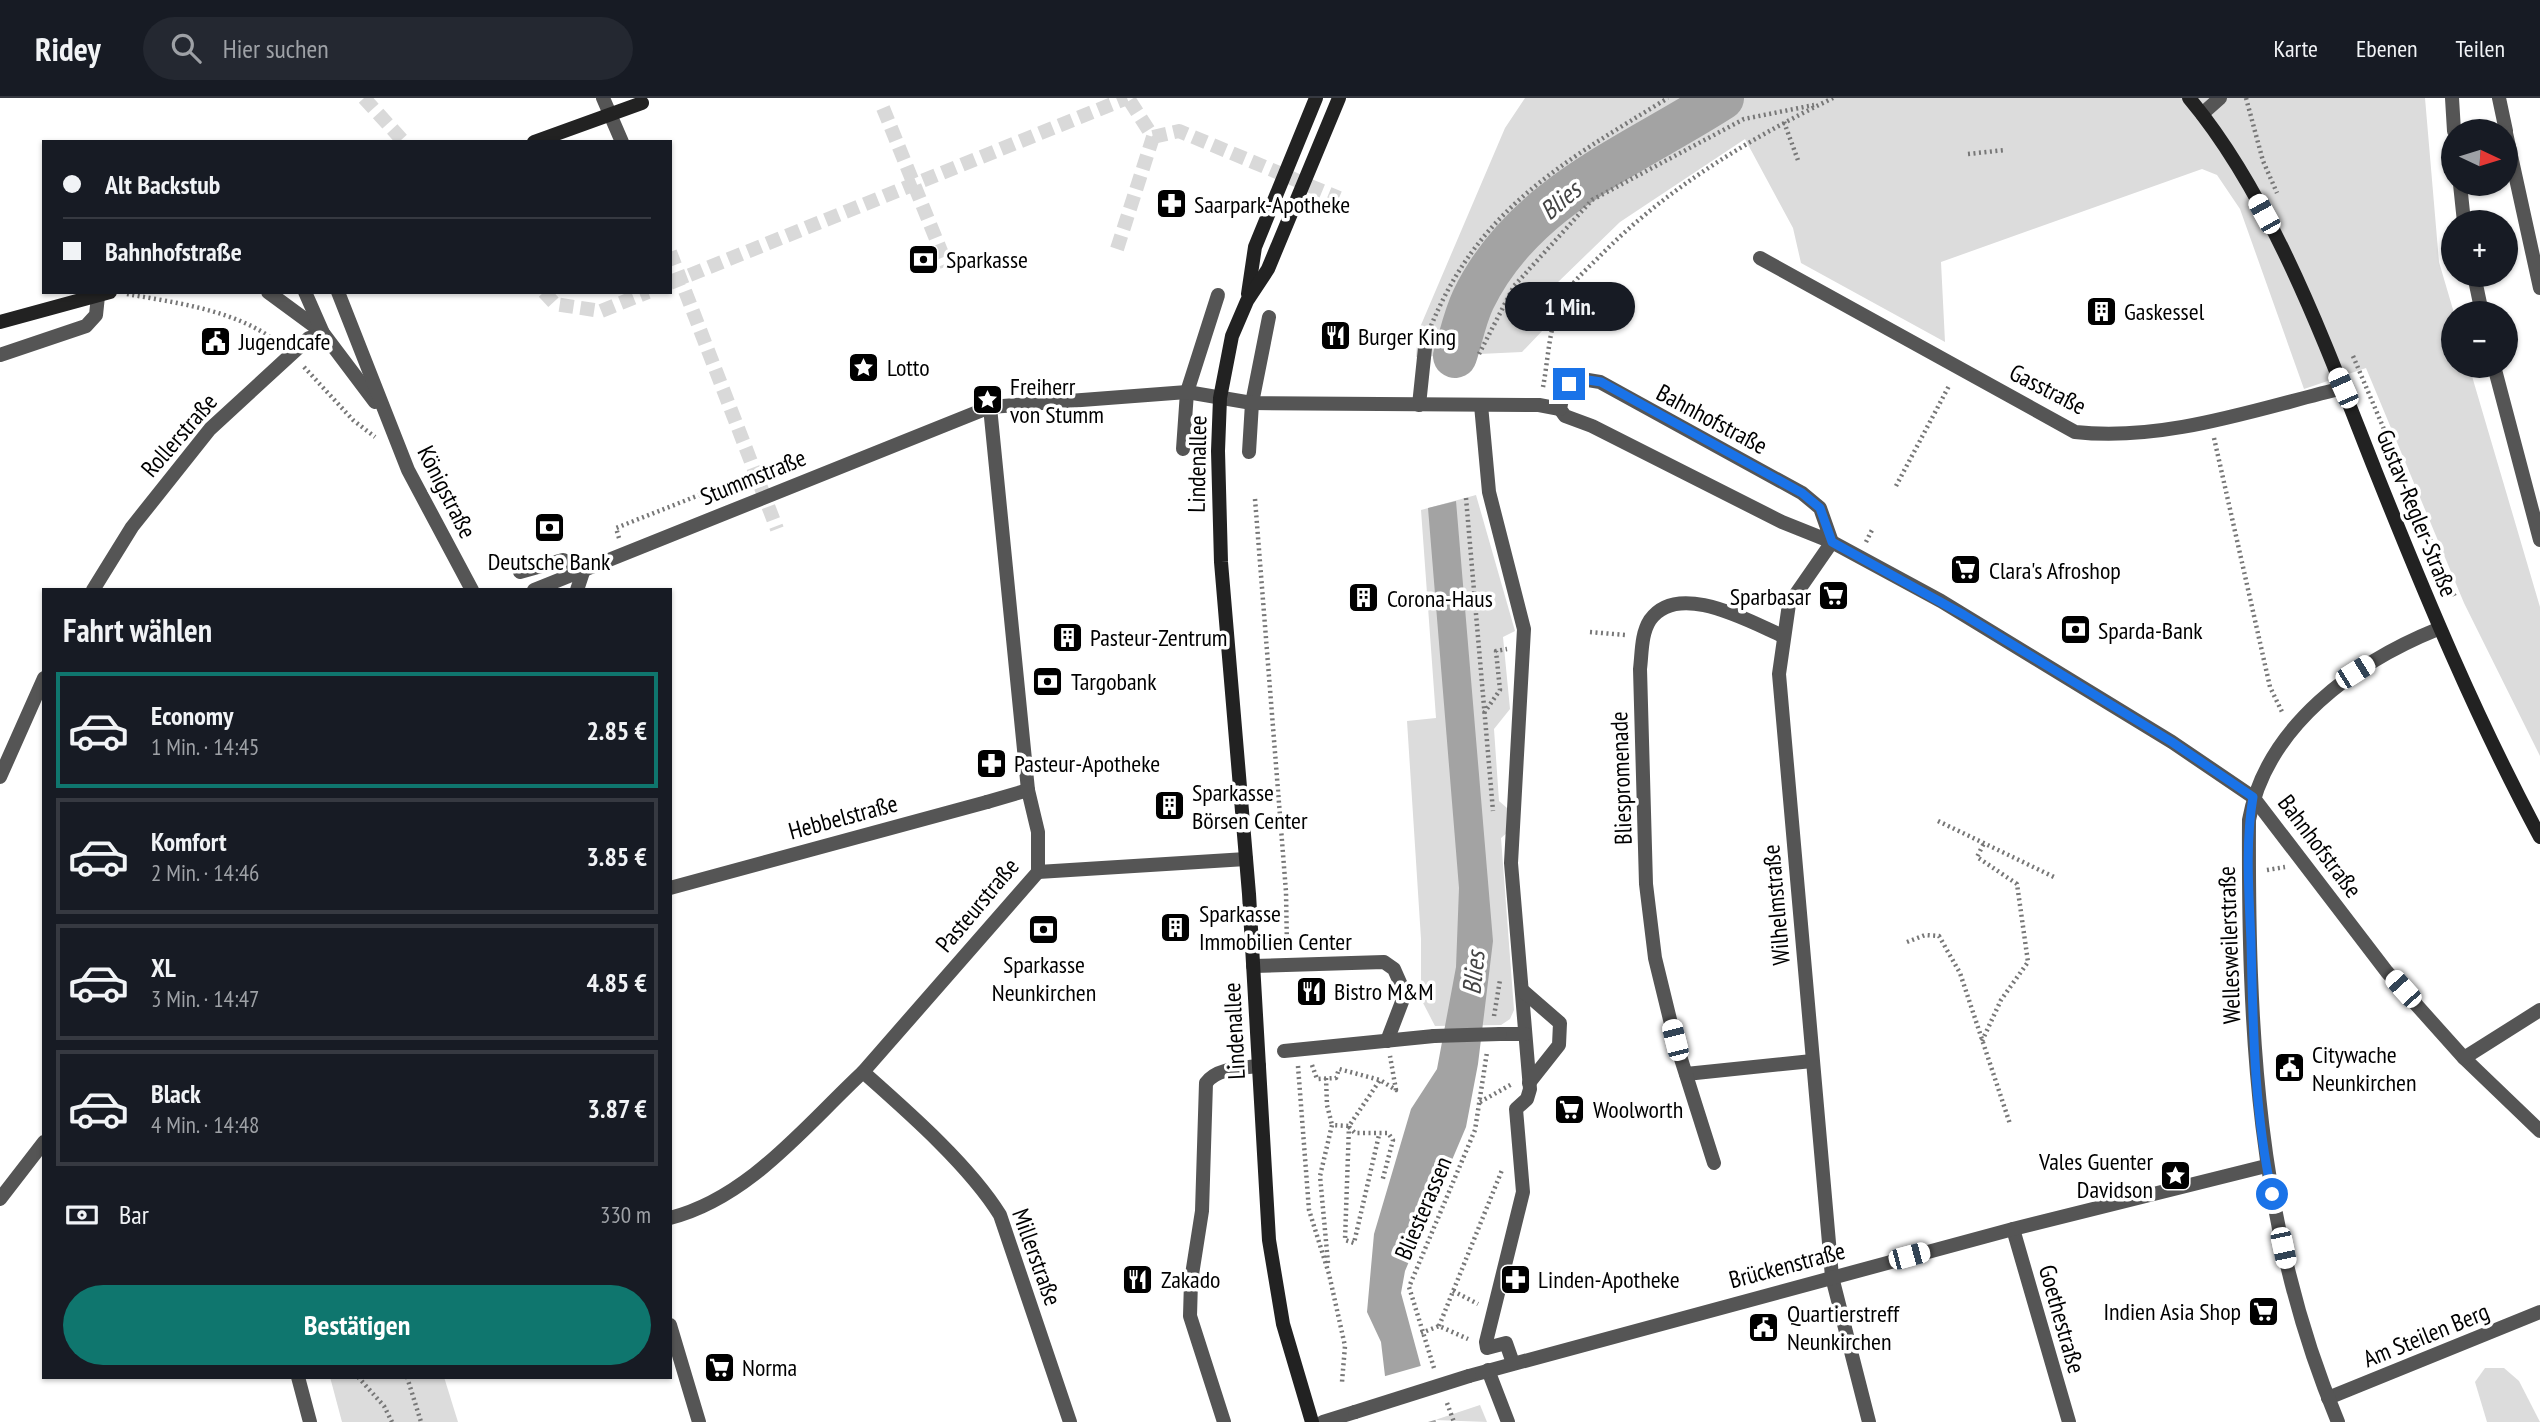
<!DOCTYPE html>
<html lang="de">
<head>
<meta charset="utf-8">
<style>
  body { margin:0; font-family:"PT Sans Narrow",sans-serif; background:#242831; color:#f1f3f6; height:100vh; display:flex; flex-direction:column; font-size:26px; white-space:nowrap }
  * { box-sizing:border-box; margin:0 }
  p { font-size:23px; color:#9ea1a6 }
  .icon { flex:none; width:38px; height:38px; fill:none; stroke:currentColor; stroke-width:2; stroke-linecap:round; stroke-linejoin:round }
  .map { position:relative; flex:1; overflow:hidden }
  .side { position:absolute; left:42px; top:490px; width:630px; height:791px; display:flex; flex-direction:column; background:#171b24; border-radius:0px; box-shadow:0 2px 5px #0004 }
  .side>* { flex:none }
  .top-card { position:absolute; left:42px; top:42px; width:630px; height:154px; border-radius:0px; box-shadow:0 2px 5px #0004; display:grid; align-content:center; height:154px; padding:0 21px; background:#171b24 }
  .needle { width:46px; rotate:94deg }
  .tools { position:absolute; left:2441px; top:21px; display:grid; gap:14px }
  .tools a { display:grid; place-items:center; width:77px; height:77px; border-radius:50%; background:#171b24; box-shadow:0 2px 5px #0004; font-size:35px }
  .end { position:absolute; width:32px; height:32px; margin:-16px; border:9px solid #1a73e8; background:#fff; box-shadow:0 0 0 4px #fff }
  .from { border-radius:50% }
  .bubble { position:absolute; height:49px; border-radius:24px; background:#171b24; box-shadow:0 2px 5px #0004; font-size:23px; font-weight:700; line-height:49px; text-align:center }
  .car { position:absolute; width:21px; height:42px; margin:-21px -10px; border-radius:9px; box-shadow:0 0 5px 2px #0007; background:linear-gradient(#fff 24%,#345 0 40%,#fff 0 76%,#345 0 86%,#fff 0) }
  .top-card b { display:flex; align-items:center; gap:24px; height:66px; font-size:26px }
  .top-card b+b { border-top:2px solid #363941 }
  .top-card i { width:18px; height:18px; background:#f1f3f6 }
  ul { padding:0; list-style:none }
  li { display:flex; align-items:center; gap:21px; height:116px; margin:0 14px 10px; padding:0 7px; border:4px solid #363941; border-radius:0px }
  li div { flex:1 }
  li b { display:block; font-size:26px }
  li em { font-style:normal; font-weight:700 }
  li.selected { border-color:#0f766e }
  li>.icon { width:63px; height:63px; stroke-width:1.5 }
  h2 { padding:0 21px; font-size:32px; line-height:84px }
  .pay { display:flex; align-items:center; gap:18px; height:77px; padding:0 21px; font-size:26px }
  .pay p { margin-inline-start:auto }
  .button { display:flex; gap:14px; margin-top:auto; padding:14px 21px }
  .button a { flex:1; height:80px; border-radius:42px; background:#0f766e; color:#fff; font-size:28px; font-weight:700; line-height:80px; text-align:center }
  header { display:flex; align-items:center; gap:42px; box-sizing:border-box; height:98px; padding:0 35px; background:#171b24; border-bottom:2px solid #363941 }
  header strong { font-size:33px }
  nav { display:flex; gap:38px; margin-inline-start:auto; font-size:24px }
  .search { width:490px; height:63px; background:#242831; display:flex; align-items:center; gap:18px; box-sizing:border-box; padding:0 24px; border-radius:38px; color:#9ea1a6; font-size:26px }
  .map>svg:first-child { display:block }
  .green { fill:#dcdcdc }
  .water { fill:#a3a3a3 }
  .pier { fill:#fff }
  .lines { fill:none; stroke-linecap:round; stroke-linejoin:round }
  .river { stroke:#a3a3a3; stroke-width:44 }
  .pedestrian-tunnel { stroke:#d9d9d9; stroke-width:14; stroke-dasharray:14 7; stroke-linecap:butt }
  .path { stroke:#777; stroke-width:4.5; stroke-dasharray:2 3.5; stroke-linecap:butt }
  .service { stroke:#555; stroke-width:14 }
  .pedestrian { stroke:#555; stroke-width:14 }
  .minor { stroke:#555; stroke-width:14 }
  .tertiary { stroke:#555; stroke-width:14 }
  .secondary { stroke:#222; stroke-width:14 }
  .pedestrian-bridge { stroke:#555; stroke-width:14 }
  .tertiary-bridge { stroke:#555; stroke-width:14 }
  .secondary-bridge { stroke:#222; stroke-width:14 }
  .route { stroke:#1a73e8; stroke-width:9 }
  .labels { text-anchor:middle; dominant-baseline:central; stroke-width:7; stroke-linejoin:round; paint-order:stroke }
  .poi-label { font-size:24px; fill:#000; stroke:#fff; text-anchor:start }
  .street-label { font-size:24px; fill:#000; stroke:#fff }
  .water-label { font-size:26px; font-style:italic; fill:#444; stroke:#fff }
</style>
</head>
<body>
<header>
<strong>Ridey</strong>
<div class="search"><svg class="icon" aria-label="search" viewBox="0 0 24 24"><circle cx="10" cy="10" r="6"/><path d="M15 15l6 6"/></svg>Hier suchen</div>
<nav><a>Karte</a><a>Ebenen</a><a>Teilen</a></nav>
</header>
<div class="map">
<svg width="2540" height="1324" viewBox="0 0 2540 1324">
  <rect width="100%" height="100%" fill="#fff"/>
  <g class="green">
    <path d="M1525 0H2425L2439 164 2454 215V268H2469L2540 509V658L2464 505 2366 270 2304 291 2240 111 2217 77 2202 71 1941 164 1945 244 1801 165 1793 130 1745 41 1620 124 1556 186 1544 231 1522 254 1416 259 1418 234 1505 30Z"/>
    <path d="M1476 397 1515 533 1503 539 1510 611 1494 631 1499 703 1507 710 1508 734 1501 740 1514 912 1510 921 1501 927 1435 928 1421 901V841L1407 623 1436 620 1421 412Z"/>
    <path d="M2485 1270H2504L2519 1283 2540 1324H2487L2475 1284Z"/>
    <path d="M330 1279H444L458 1324H342Z"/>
    <path d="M1480 1307 1487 1324 1435 1322Z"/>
  </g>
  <path class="water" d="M1456 403 1493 843 1478 966 1466 1029 1405 1173 1401 1195 1436 1324H1401L1385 1278 1381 1244 1367 1214 1374 1136 1411 1011 1437 971 1456 869 1459 790 1428 410Z"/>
  <path class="pier" d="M1424 1267 1438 1321 1428 1324H1397L1382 1279Z"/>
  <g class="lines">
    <path class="river" d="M1455 258C1461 239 1465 219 1473 202 1523 98 1632 58 1722 0"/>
    <g class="pedestrian-tunnel">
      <path d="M364 0 404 44"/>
      <path d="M883 10 947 168"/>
      <path d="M1153 39 1179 33 1339 100"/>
      <path d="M1117 151 1153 39 1128 0"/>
      <path d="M670 154 777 431"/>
      <path d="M670 185 1127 0"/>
      <path d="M544 194 555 206 601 213 648 194"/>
    </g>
    <g class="path">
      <path d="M2246 0 2263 63 2277 95"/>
      <path d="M1784 24 1799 65"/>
      <path d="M1968 56 2005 52"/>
      <path d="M127 196C177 205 236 212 277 244"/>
      <path d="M1429 233C1477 111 1562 65 1668 0"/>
      <path d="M1479 256 1514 188 1592 102 1744 21 1814 7"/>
      <path d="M2353 258 2455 499"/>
      <path d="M304 269 353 322 375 339"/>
      <path d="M1543 289C1548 263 1549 230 1560 206 1569 186 1586 172 1601 157 1667 90 1749 41 1833 0"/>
      <path d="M2214 340 2270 589 2283 616"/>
      <path d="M1896 388 1950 286"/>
      <path d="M1466 400 1493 713"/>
      <path d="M1255 401 1286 794 1287 851"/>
      <path d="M619 440 616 430 755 375"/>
      <path d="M1866 444 1873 430"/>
      <path d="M1590 534 1625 537"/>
      <path d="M1484 615 1500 592 1496 553 1507 551"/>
      <path d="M1938 723 2054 779"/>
      <path d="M2267 772 2285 769"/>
      <path d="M1907 844 1925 837 1939 838 1960 875 2010 1026"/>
      <path d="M1494 918 1500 882"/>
      <path d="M1982 943 2001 902 2028 864 2017 786 1977 759 1984 745"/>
      <path d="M1312 967 1317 981 1336 980 1339 971 1380 982"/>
      <path d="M1298 968 1309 1112 1329 1176 1345 1248 1342 1284"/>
      <path d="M1326 980 1327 1007 1332 1027"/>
      <path d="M1480 1004 1512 986"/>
      <path d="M1349 1028 1345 1142 1354 1145 1379 1037"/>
      <path d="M1349 1029 1355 1035H1388L1393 1042 1382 1084"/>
      <path d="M1328 1165 1320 1078 1332 1027 1349 1028 1380 982 1396 992 1390 958"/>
      <path d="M1453 1193 1478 1206"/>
      <path d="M1439 1228 1502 1072"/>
      <path d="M1421 1235 1439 1228 1468 1241"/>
      <path d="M1434 1270 1409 1189 1475 1032 1487 954"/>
      <path d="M358 1279 384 1308 392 1324"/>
      <path d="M407 1279 421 1324"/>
      <path d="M1447 1305 1454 1324"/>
    </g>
    <g class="service">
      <path d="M603 0 622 44"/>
      <path d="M2452 0 2454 33"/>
      <path d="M2499 0 2506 33"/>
      <path d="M2202 16 2220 0"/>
      <path d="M2506 35 2540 190"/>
      <path d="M2460 86 2464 124"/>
      <path d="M2474 177 2482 215"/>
      <path d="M2494 268 2540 442"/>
      <path d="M1582 281 1600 284 1802 395 1820 410 1832 444 1782 424 1592 328 1565 318 1560 311C1563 294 1566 287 1582 281Z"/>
      <path d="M93 492 132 429 210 331 309 240 323 235"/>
      <path d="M0 679 44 580"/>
      <path d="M1686 976 1812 963"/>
      <path d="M1714 1065 1675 942 1655 860 1646 786 1640 571C1642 555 1641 536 1650 522 1678 482 1750 524 1783 538"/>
      <path d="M1224 1324 1190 1218 1191 1183 1202 1113 1206 985C1216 970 1242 970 1259 968"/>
    </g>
    <g class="pedestrian">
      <path d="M1419 307 1425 250"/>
      <path d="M1481 307 1489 394 1524 531 1511 765 1530 991 1527 1001 1516 1011 1523 1094 1486 1244 1487 1250 1506 1245 1513 1265"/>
      <path d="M1183 351 1187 294 1218 197"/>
      <path d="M1249 354 1252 305 1269 219"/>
      <path d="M520 474 563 462 584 471 577 492"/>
      <path d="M534 492 990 309 1187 294 1252 305 1539 307 1560 311"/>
      <path d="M987 704 1028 692"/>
      <path d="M1038 774 1246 761"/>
      <path d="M1253 868 1384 864 1394 871 1405 896 1387 943"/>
      <path d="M1522 892 1560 925 1559 947 1529 985"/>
      <path d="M1500 936H1525"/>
      <path d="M1284 953 1434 938"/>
      <path d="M2464 960 2540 1033"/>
      <path d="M863 974 1038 774V734L1028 692 990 309"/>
    </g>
    <g class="minor">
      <path d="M1760 160 2075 334C2165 344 2256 311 2343 290"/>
      <path d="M0 257 86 228 96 217 98 198"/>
      <path d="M670 790 987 704"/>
      <path d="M670 1120C749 1100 805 1028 863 974 907 1013 969 1067 1000 1117L1070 1324"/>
      <path d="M2013 1131 2069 1324"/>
      <path d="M670 1227 699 1324"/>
      <path d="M1488 1272 1508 1324"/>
      <path d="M298 1279 310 1324"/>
      <path d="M2328 1300 2540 1214"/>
      <path d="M1869 1324 1832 1179 1779 576 1789 506 1832 444 1941 503 2172 644 2253 699 2387 874 2464 960 2540 912"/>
    </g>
    <g class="tertiary">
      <path d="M268 194 321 233"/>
      <path d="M305 194 323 235 375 304"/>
      <path d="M338 194 408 372 472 492"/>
      <path d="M0 1101 44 1044"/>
      <path d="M1469 1278 2013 1131 2266 1068"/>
      <path d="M1323 1324 1355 1314"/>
      <path d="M2338 1324C2256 1130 2248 929 2249 722 2266 628 2356 564 2438 531"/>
    </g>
    <g class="secondary">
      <path d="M2189 0C2273 100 2327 251 2375 372 2425 497 2476 620 2540 739"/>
      <path d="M1248 196 1255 149 1316 0"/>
      <path d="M0 224 110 194"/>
      <path d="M1312 1324 1283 1226 1269 1142 1249 796 1221 464 1218 353 1220 300 1232 238 1247 203 1268 171 1339 0"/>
    </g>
    <path class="pedestrian-bridge" d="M1434 938 1500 936"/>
    <path class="tertiary-bridge" d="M1355 1314 1469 1278"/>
    <path class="secondary-bridge" d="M534 44 642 5"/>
  </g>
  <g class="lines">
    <path class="route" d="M1569 286 1582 281 1601 284 1802 395 1820 410 1832 444 1964 517 2172 644 2253 699C2245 746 2249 796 2251 844 2253 927 2254 1014 2272 1096"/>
  </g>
  <defs>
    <symbol id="pharmacy-square" viewBox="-11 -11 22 22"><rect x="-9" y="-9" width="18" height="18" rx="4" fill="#000" stroke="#fff"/><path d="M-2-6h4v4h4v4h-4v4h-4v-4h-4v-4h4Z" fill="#fff"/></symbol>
    <symbol id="bank-square" viewBox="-11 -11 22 22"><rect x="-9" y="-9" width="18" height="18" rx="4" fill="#000" stroke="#fff"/><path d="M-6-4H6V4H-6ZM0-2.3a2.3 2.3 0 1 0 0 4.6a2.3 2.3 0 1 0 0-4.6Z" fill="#fff"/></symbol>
    <symbol id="building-square" viewBox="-11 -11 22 22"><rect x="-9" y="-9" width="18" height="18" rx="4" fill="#000" stroke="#fff"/><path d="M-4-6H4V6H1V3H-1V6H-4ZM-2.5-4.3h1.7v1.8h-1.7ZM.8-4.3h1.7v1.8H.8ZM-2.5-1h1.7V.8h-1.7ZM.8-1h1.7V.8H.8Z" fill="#fff"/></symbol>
    <symbol id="restaurant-square" viewBox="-11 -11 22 22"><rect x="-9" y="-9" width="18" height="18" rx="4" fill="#000" stroke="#fff"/><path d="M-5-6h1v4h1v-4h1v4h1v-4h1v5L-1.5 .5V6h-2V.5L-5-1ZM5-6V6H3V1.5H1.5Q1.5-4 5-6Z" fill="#fff"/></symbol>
    <symbol id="civic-square" viewBox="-11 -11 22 22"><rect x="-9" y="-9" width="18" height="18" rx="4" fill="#000" stroke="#fff"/><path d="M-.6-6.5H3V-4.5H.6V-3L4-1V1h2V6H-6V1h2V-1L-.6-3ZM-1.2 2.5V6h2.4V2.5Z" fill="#fff"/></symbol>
    <symbol id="sight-square" viewBox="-11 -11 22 22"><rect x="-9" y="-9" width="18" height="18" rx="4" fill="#000" stroke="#fff"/><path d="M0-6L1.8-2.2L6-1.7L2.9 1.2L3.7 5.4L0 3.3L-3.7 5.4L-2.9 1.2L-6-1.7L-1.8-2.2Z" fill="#fff"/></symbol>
    <symbol id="supermarket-square" viewBox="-11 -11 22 22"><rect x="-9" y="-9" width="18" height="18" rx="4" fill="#000" stroke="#fff"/><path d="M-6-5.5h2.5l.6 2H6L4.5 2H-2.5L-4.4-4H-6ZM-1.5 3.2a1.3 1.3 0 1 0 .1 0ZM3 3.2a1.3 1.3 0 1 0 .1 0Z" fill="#fff"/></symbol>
  </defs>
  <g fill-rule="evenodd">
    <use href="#pharmacy-square" x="1154" y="88" width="35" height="35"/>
    <use href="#bank-square" x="906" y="144" width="35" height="35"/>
    <use href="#building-square" x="2084" y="196" width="35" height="35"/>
    <use href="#restaurant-square" x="1318" y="220" width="35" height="35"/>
    <use href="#civic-square" x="198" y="226" width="35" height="35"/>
    <use href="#sight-square" x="846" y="252" width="35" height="35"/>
    <use href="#sight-square" x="970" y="284" width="35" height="35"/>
    <use href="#bank-square" x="532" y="412" width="35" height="35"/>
    <use href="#supermarket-square" x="1948" y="454" width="35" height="35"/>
    <use href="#supermarket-square" x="1816" y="480" width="35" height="35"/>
    <use href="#building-square" x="1346" y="482" width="35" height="35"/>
    <use href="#bank-square" x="2058" y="514" width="35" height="35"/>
    <use href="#building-square" x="1050" y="522" width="35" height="35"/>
    <use href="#bank-square" x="1030" y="566" width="35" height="35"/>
    <use href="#pharmacy-square" x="974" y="648" width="35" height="35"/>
    <use href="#building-square" x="1152" y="690" width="35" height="35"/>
    <use href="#building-square" x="1158" y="812" width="35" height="35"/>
    <use href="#bank-square" x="1026" y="814" width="35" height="35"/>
    <use href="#restaurant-square" x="1294" y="876" width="35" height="35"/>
    <use href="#civic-square" x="2272" y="952" width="35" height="35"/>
    <use href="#supermarket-square" x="1552" y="994" width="35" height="35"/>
    <use href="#sight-square" x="2158" y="1060" width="35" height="35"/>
    <use href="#restaurant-square" x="1120" y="1164" width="35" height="35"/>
    <use href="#pharmacy-square" x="1498" y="1164" width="35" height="35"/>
    <use href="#supermarket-square" x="2246" y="1196" width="35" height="35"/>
    <use href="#civic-square" x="1746" y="1212" width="35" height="35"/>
    <use href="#supermarket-square" x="702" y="1252" width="35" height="35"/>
  </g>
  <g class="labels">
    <g class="poi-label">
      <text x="1194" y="106">Saarpark-Apotheke</text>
      <text x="946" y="161">Sparkasse</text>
      <text x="2124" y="213">Gaskessel</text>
      <text x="1358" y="238">Burger King</text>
      <text x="239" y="243">Jugendcafe</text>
      <text x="887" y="269">Lotto</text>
      <text x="1010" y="288">Freiherr<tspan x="1010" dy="28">von Stumm</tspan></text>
      <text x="549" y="463" text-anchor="middle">Deutsche Bank</text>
      <text x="1989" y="472">Clara's Afroshop</text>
      <text x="1811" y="498" text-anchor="end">Sparbasar</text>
      <text x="1387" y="500">Corona-Haus</text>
      <text x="2098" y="532">Sparda-Bank</text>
      <text x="1090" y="539">Pasteur-Zentrum</text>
      <text x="1071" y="583">Targobank</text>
      <text x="1014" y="665">Pasteur-Apotheke</text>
      <text x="1192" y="694">Sparkasse<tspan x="1192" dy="28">Börsen Center</tspan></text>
      <text x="1199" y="815">Sparkasse<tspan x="1199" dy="28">Immobilien Center</tspan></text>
      <text x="1044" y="866" text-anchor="middle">Sparkasse<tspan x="1044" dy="28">Neunkirchen</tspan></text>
      <text x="1334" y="893">Bistro M&amp;M</text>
      <text x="2312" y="956">Citywache<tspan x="2312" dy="28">Neunkirchen</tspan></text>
      <text x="1593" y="1011">Woolworth</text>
      <text x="2153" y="1063" text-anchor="end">Vales Guenter<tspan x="2153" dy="28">Davidson</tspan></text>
      <text x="1161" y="1181">Zakado</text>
      <text x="1538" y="1181">Linden-Apotheke</text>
      <text x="2241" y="1213" text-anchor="end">Indien Asia Shop</text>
      <text x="1787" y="1215">Quartierstreff<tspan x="1787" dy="28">Neunkirchen</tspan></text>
      <text x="742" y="1269">Norma</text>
    </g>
    <g class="street-label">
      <text transform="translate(2048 291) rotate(27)">Gasstraße</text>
      <text transform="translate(1712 321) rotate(28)">Bahnhofstraße</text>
      <text transform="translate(179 337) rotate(-49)">Rollerstraße</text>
      <text transform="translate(1197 366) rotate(-89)">Lindenallee</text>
      <text transform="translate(753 379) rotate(-22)">Stummstraße</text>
      <text transform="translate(447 394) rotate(63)">Königstraße</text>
      <text transform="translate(2417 415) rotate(68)">Gustav-Regler-Straße</text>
      <text transform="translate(1621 680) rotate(-92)">Bliespromenade</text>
      <text transform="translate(843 719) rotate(-15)">Hebbelstraße</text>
      <text transform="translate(2320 748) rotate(53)">Bahnhofstraße</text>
      <text transform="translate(977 807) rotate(-50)">Pasteurstraße</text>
      <text transform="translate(1776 807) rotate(-95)">Wilhelmstraße</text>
      <text transform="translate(2229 847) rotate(-92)">Wellesweilerstraße</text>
      <text transform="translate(1234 933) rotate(-93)">Lindenallee</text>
      <text transform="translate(1423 1110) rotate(-67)">Bliesterassen</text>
      <text transform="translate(1037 1159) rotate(70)">Millerstraße</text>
      <text transform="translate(1787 1167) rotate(-15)">Brückenstraße</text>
      <text transform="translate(2062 1221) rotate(74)">Goethestraße</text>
      <text transform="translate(2426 1237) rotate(-22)">Am Steilen Berg</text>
    </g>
    <g class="water-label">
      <text transform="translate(1560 102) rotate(-40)">Blies</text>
      <text transform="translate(1473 875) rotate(-84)">Blies</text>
    </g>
  </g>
</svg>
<div class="tools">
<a><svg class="needle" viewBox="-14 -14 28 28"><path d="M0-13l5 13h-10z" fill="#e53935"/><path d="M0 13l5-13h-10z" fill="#9ea1a6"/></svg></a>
<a>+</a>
<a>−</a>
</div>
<i class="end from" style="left:2272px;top:1096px"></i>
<i class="end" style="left:1569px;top:286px"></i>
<div class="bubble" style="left:1505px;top:184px;width:130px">1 Min.</div>
<i class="car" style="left:2264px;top:116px;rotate:331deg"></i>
<i class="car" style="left:2343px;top:290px;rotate:336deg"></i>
<i class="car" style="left:2355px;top:574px;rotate:58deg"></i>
<i class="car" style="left:2403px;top:891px;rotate:318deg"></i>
<i class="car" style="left:1675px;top:942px;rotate:346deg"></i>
<i class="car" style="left:2283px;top:1150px;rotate:168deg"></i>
<i class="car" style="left:1909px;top:1158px;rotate:75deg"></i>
<div class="top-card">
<b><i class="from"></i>Alt Backstub</b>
<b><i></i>Bahnhofstraße</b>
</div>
<section class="side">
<h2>Fahrt wählen</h2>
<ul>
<li class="selected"><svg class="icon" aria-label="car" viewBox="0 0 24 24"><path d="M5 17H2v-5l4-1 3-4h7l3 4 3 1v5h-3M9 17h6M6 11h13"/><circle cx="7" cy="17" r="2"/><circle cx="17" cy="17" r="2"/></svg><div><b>Economy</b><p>1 Min. · 14:45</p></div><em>2.85 €</em></li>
<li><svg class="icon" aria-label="car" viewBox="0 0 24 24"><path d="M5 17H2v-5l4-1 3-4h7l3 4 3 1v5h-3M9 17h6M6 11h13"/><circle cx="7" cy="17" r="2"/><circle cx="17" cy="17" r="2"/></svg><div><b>Komfort</b><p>2 Min. · 14:46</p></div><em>3.85 €</em></li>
<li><svg class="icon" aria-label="car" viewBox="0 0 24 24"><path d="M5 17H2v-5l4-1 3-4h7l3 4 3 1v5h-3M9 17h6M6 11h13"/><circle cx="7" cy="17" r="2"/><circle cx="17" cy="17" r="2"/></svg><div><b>XL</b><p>3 Min. · 14:47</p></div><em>4.85 €</em></li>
<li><svg class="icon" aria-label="car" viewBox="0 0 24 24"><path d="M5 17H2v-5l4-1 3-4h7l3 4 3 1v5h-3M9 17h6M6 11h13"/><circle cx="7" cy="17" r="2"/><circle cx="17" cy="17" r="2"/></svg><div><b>Black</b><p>4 Min. · 14:48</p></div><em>3.87 €</em></li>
</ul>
<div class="pay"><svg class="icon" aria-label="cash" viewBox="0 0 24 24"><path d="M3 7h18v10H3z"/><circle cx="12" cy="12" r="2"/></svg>Bar<p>330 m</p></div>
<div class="button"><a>Bestätigen</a></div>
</section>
</div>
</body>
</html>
